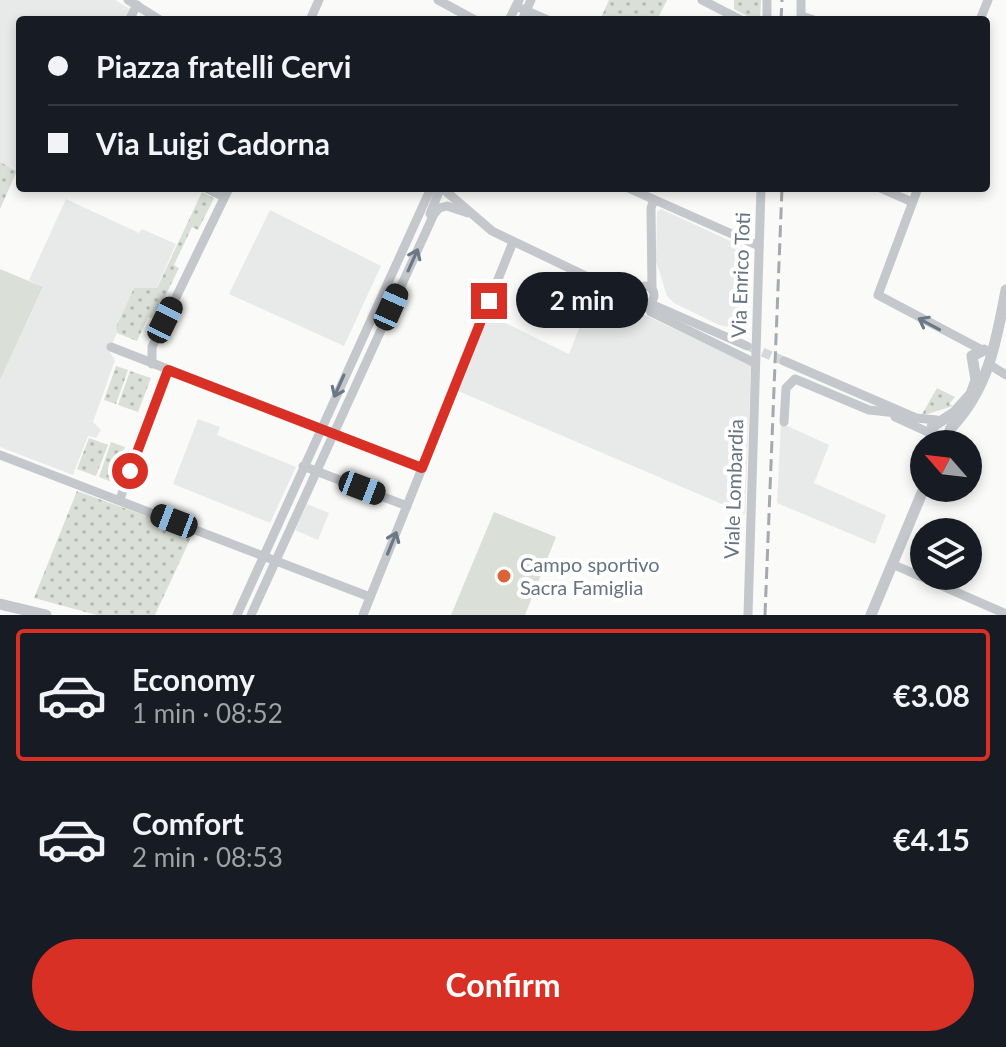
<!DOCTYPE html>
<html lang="en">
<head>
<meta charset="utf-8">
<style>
  body { margin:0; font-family:Lato,sans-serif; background:#242831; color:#f1f3f6; height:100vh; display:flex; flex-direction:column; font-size:30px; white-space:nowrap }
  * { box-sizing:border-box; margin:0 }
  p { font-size:26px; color:#9ea1a6 }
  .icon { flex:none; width:44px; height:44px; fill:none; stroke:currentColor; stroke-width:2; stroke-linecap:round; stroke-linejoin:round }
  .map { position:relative; height:615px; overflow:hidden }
  .drawer { display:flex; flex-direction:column; background:#171b24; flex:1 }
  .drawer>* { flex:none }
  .banner { position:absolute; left:16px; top:16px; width:974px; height:176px; border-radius:8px; box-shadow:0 4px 12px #0003; display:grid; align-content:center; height:176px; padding:0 32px; background:#171b24 }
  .needle { width:52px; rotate:298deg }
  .controls { position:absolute; left:910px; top:430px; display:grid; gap:16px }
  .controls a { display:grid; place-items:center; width:72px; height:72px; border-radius:50%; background:#171b24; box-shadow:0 4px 12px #0003; font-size:40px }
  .end { position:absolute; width:36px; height:36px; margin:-18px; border:10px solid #d93025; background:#fff; box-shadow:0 0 0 4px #fff }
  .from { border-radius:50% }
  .bubble { position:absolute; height:56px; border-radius:28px; background:#171b24; box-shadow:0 4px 12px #0003; font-size:26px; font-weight:700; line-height:56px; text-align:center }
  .car { position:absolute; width:24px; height:48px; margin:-24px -12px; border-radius:10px; box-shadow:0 0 6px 2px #0007; background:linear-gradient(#222 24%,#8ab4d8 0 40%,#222 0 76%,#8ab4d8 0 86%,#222 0) }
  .banner b { display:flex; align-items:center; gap:28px; height:76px; font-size:30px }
  .banner b+b { border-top:2px solid #363941 }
  .banner i { width:20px; height:20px; background:#f1f3f6 }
  ul { padding:14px 0 0; list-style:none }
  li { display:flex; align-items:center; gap:24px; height:132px; margin:0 16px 12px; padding:0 16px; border:4px solid transparent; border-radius:8px }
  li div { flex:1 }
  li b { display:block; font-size:30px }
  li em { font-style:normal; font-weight:700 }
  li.on { border-color:#d93025 }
  li>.icon { width:72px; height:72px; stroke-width:1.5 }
  .cta { display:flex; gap:16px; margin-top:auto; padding:16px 32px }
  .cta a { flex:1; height:92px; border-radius:48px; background:#d93025; color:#fff; font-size:32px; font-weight:700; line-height:92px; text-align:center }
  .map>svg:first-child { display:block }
  .built { fill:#e8e9e9 }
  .grass { fill:url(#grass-dots) }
  .pitch { fill:#dadfd7 }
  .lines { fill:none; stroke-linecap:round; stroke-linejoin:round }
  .minor-tunnel { stroke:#d5d8da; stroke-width:9; stroke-dasharray:9 4.5; stroke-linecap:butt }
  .minor { stroke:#c4c7cb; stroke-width:9 }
  .tertiary { stroke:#c4c7cb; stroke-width:11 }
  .rail { stroke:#a3a9af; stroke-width:3; stroke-dasharray:12 6; stroke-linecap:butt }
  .oneway { stroke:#6b7885 }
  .route { stroke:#d93025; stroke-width:10 }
  .poi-dot { fill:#dc6336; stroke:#fff; stroke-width:3 }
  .labels { text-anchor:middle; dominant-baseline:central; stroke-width:8; stroke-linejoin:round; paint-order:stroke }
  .street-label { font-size:20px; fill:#667481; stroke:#fff }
  .poi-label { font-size:20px; fill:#667481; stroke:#fff; text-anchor:start }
</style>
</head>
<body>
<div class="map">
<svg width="1006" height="615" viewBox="0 0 1006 615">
  <defs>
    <pattern id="grass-dots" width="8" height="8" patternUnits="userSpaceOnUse" patternTransform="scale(2)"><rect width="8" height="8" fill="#dadfd7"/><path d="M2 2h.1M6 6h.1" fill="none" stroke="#b5b9b4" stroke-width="1.8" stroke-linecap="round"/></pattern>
  </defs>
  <rect width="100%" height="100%" fill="#fafaf8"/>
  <g class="built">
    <path d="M0 0H115L130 9 124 20H20V172L0 162Z"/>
    <path d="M66 199 139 233 142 229 176 244 156 289 134 288 116 327 117 333 109 351 115 360 93 422 101 430 96 438 88 436 73 475 0 447V380L43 288 29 280Z"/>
    <path d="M661 209 752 251 748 331 719 325 674 303 667 296 656 261 657 212Z"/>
    <path d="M270 210 381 266 344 346 229 294Z"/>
    <path d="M594 291 751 365 745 514 458 391 489 315 569 354Z"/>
    <path d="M198 419 220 427 217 435 296 467 270 523 173 484Z"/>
    <path d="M781 423 829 445 814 483 886 515 875 544 777 503Z"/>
    <path d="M307 504 329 513 318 540 295 530Z"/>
  </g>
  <g class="grass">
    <path d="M609 0H667L657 20H600Z"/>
    <path d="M734 0H761L760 20H748L747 16 734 9Z"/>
    <path d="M0 162 17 171 0 209Z"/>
    <path d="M202 192 214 198 198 230 192 227 174 265 179 268 154 319 148 317 137 341 117 333 116 327 134 288H157Z"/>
    <path d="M116 366 128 370 116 404 104 400Z"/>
    <path d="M130 371 151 378 138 412 118 405Z"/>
    <path d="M937 388 955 397 949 404 953 406 921 416Z"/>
    <path d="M89 438 108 445 96 476 77 469Z"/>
    <path d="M111 442 125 447 112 482 99 477Z"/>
    <path d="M77 491 193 533 155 615H97L34 598Z"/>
  </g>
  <g class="pitch">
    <path d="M0 269 43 287 0 380Z"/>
    <path d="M494 512 556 537 525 615H451Z"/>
  </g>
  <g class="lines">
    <path class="minor-tunnel" d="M750 347 784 361"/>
    <g class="minor">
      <path d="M128 0 160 20"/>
      <path d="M438 0 475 20"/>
      <path d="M702 0 741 20"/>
      <path d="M801 0V16L814 20"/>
      <path d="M516 6 548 20"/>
      <path d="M129 20 137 5"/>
      <path d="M310 20 319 0"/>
      <path d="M509 20 519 0"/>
      <path d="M522 20 531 0"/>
      <path d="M767 20V0"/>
      <path d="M980 20 988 0"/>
      <path d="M206 188 224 197"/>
      <path d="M442 188 492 231 640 302"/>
      <path d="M628 188 759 246"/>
      <path d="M880 188 912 202"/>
      <path d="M918 188 878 295 982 350"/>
      <path d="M430 214 440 189"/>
      <circle cx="645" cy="295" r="9"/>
      <path d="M652 289 651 208 654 200"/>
      <path d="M649 303 747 346"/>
      <path d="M646 304 651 312 755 363"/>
      <path d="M111 347 422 468"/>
      <path d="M784 361 916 418 937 420"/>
      <path d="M152 364V347L229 188"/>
      <path d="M990 365 1006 375"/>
      <path d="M895 417 932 434"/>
      <path d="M784 422 786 388 795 379 869 410 906 414"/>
      <path d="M0 455 370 597"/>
      <path d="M303 466 407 506"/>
      <path d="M120 499 168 370"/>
      <path d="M892 564 1006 614"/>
      <path d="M237 615 431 188"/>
      <path d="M251 615 434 214 439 208 447 206 468 213"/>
      <path d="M363 615 513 242"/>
      <path d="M748 615 761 188"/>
    </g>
    <g class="tertiary">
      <path d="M951 428C989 388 996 342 1006 290"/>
      <path d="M934 444 932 427 955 412 971 394 976 380 972 356 984 350"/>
      <path d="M945 444 951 428"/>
      <path d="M0 604 46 615"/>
      <path d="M871 615 924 488"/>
    </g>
    <g class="rail">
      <path d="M781 20 782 0"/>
      <path d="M765 615 782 188"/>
    </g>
  </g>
  <defs><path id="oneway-shaft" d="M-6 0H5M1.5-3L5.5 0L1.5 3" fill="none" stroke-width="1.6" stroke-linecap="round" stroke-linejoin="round" transform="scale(2)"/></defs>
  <g class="oneway">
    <use href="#oneway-shaft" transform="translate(413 260) rotate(-66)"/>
    <use href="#oneway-shaft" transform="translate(929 324) rotate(-152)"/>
    <use href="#oneway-shaft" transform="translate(339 386) rotate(114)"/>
    <use href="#oneway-shaft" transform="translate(392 543) rotate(-68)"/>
  </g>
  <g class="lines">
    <path class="route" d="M130 471 168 370 422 468 489 301"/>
  </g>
  <circle class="poi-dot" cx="504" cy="576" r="8"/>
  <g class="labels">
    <g class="street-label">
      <text transform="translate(740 275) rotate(-88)">Via Enrico Toti</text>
      <text transform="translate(733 489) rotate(-88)">Viale Lombardia</text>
    </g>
    <g class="poi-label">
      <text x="520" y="564">Campo sportivo<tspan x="520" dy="23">Sacra Famiglia</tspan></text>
    </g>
  </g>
</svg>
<div class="controls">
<a><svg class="needle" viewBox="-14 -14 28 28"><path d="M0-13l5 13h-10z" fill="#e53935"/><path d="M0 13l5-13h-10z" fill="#9ea1a6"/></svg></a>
<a><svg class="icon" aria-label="layers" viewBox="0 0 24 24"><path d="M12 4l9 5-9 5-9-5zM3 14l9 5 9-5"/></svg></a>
</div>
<i class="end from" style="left:130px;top:471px"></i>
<i class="end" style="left:489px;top:301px"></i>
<div class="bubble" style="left:516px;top:272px;width:132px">2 min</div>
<i class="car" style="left:391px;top:307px;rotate:24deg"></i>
<i class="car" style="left:165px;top:320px;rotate:26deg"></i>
<i class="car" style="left:362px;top:488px;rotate:111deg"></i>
<i class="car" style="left:174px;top:521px;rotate:291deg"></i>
<div class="banner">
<b><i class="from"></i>Piazza fratelli Cervi</b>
<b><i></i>Via Luigi Cadorna</b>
</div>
</div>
<section class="drawer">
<ul>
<li class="on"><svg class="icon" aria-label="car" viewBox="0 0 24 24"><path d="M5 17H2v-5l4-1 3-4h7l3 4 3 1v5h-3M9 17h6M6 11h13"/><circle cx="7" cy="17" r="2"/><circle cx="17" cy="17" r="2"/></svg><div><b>Economy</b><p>1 min · 08:52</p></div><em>€3.08</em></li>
<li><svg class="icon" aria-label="car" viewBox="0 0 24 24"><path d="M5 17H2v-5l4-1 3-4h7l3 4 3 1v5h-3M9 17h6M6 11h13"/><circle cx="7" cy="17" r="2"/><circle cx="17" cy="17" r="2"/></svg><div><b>Comfort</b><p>2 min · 08:53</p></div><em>€4.15</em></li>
</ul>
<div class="cta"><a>Confirm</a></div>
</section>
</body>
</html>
